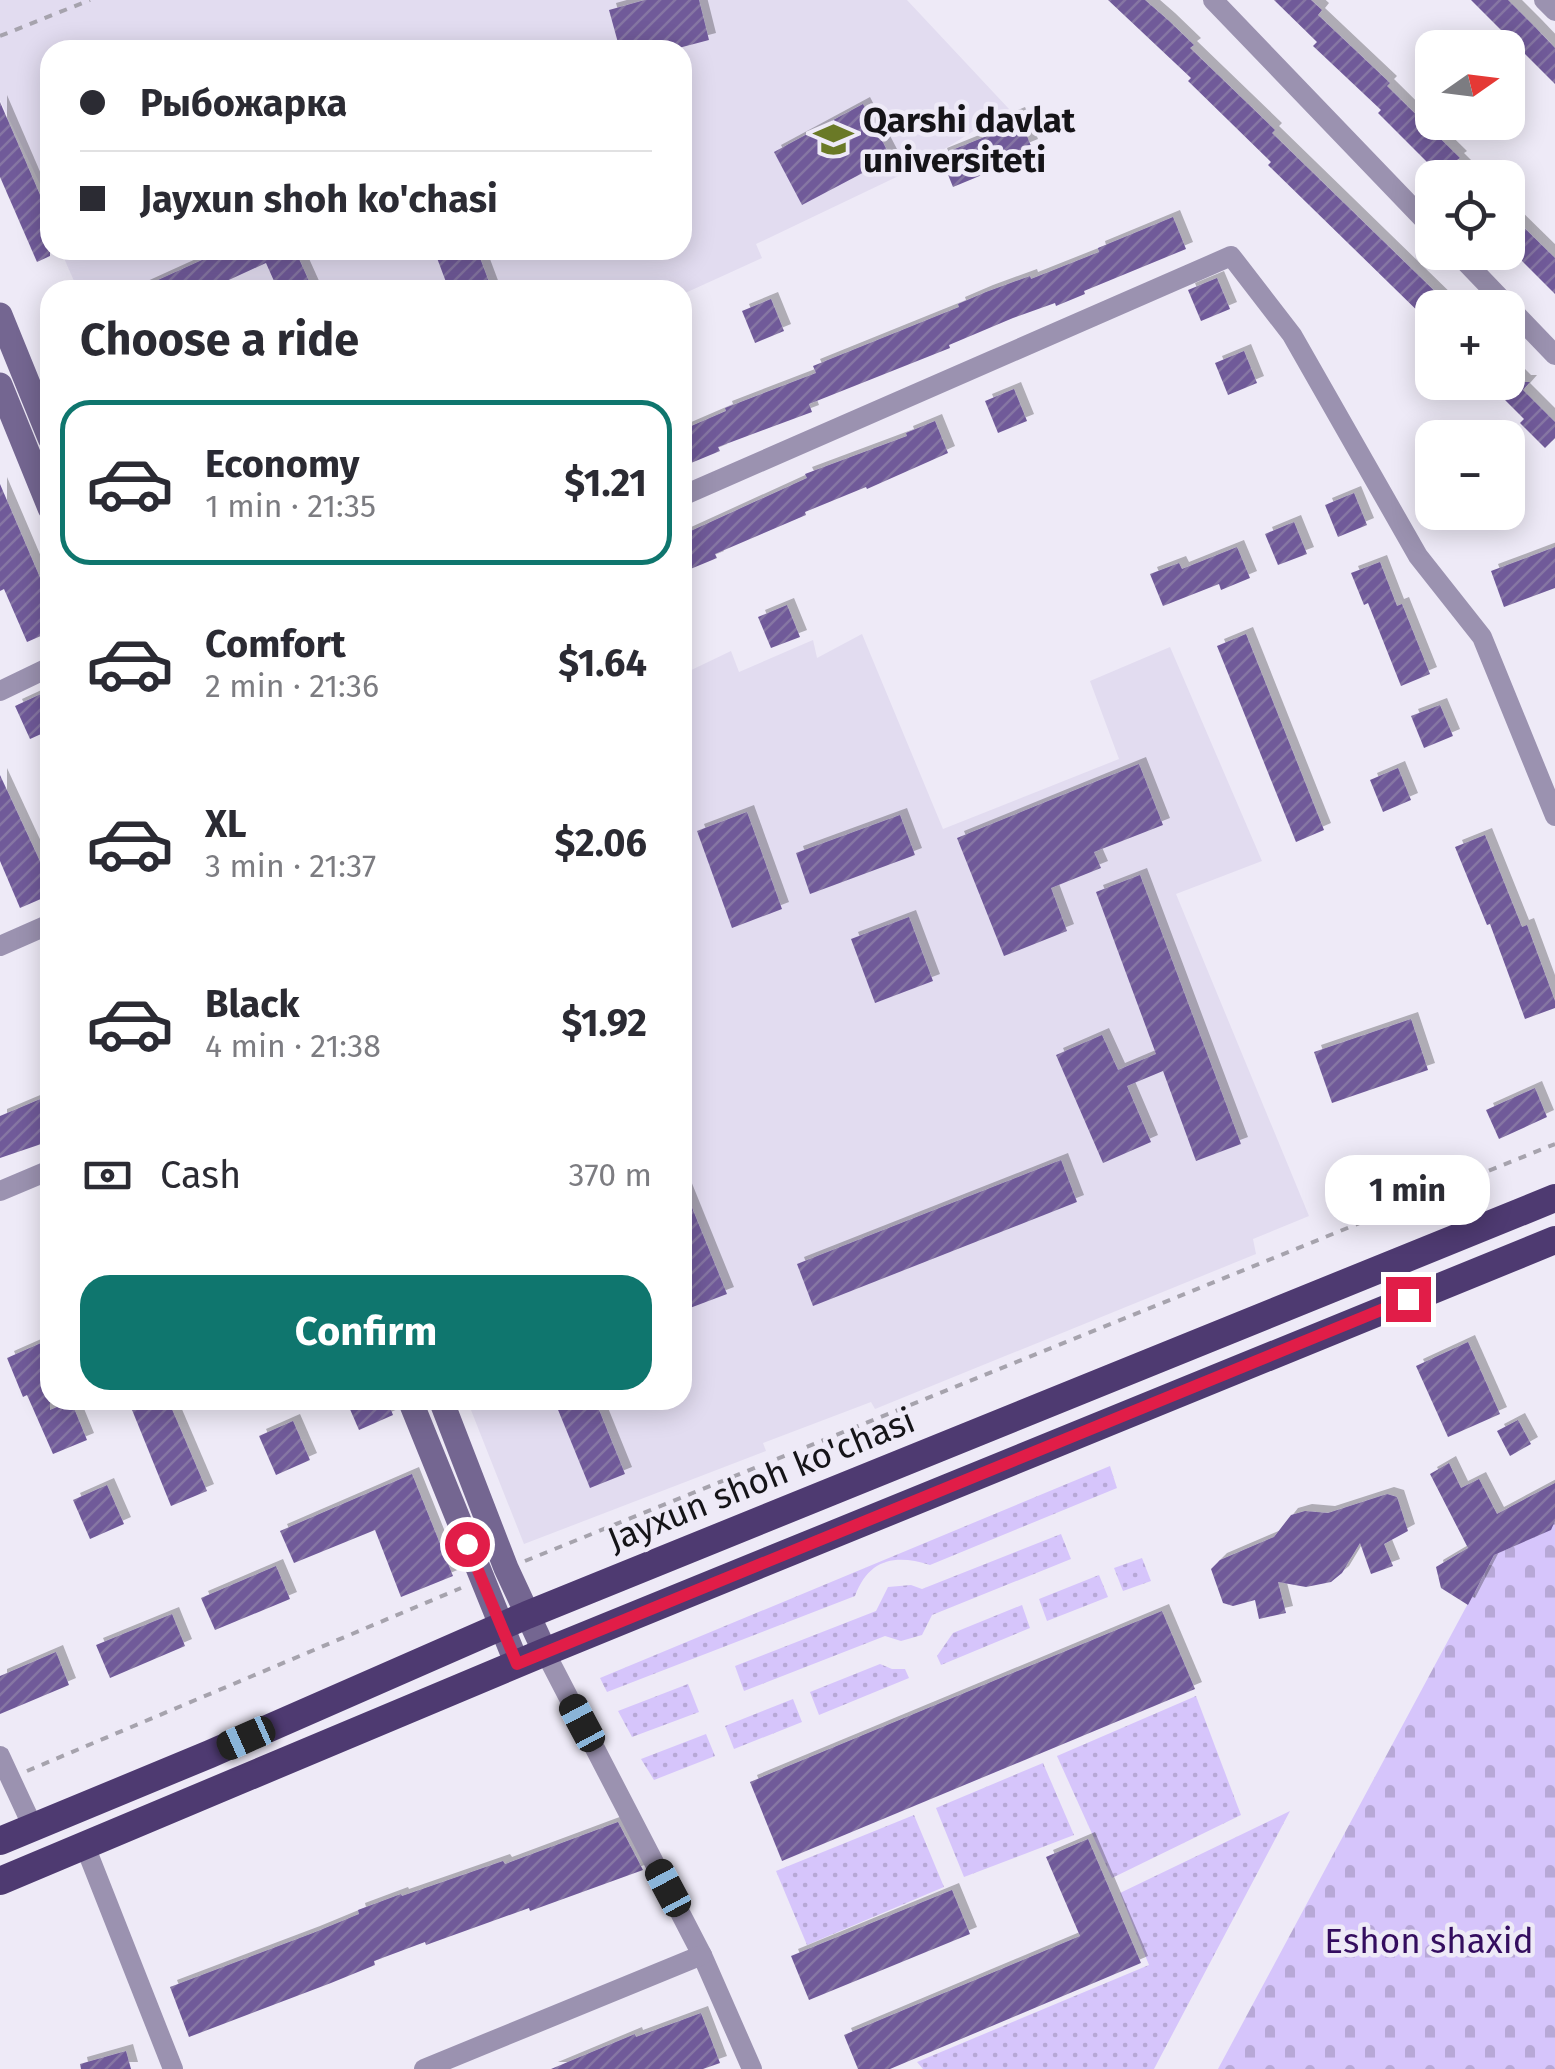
<!DOCTYPE html>
<html lang="en">
<head>
<meta charset="utf-8">
<style>
  body { margin:0; font-family:"Fira Sans",sans-serif; background:#f2f2f3; color:#2b2b33; height:100vh; display:flex; flex-direction:column; font-size:38px; white-space:nowrap }
  * { box-sizing:border-box; margin:0 }
  p { font-size:32px; color:#7c7c81 }
  .icon { flex:none; width:55px; height:55px; fill:none; stroke:currentColor; stroke-width:2; stroke-linecap:round; stroke-linejoin:round }
  .map { position:relative; flex:1; overflow:hidden }
  .sheet { position:absolute; left:40px; top:280px; width:652px; height:1130px; display:flex; flex-direction:column; background:#fff; border-radius:30px; box-shadow:0 5px 25px #0003 }
  .sheet>* { flex:none }
  .hud { position:absolute; left:40px; top:40px; width:652px; height:220px; border-radius:30px; box-shadow:0 5px 25px #0003; display:grid; align-content:center; height:220px; padding:0 40px; background:#fff }
  .needle { width:65px; rotate:76deg }
  .tools { position:absolute; left:1415px; top:30px; display:grid; gap:20px }
  .tools a { display:grid; place-items:center; width:110px; height:110px; border-radius:20px; background:#fff; box-shadow:0 5px 25px #0003; font-size:50px }
  .end { position:absolute; width:45px; height:45px; margin:-22px; border:12px solid #e11d48; background:#fff; box-shadow:0 0 0 5px #fff }
  .from { border-radius:50% }
  .bubble { position:absolute; height:70px; border-radius:30px; background:#fff; box-shadow:0 5px 25px #0003; font-size:32px; font-weight:700; line-height:70px; text-align:center }
  .car { position:absolute; width:30px; height:60px; margin:-30px -15px; border-radius:12px; box-shadow:0 0 8px 2px #0007; background:linear-gradient(#222 24%,#8ab4d8 0 40%,#222 0 76%,#8ab4d8 0 86%,#222 0) }
  .hud b { display:flex; align-items:center; gap:35px; height:95px; font-size:38px }
  .hud b+b { border-top:2px solid #e1e1e2 }
  .hud i { width:25px; height:25px; background:#2b2b33 }
  ul { padding:0; list-style:none }
  li { display:flex; align-items:center; gap:30px; height:165px; margin:0 20px 15px; padding:0 20px; border:5px solid transparent; border-radius:30px }
  li div { flex:1 }
  li b { display:block; font-size:38px }
  li em { font-style:normal; font-weight:700 }
  li.active { border-color:#0f766e }
  li>.icon { width:90px; height:90px; stroke-width:1.5 }
  h2 { padding:0 40px; font-size:45px; line-height:120px }
  .pay { display:flex; align-items:center; gap:25px; height:110px; padding:0 40px; font-size:38px }
  .pay p { margin-inline-start:auto }
  .primary-button { display:flex; gap:20px; margin-top:auto; padding:20px 40px }
  .primary-button a { flex:1; height:115px; border-radius:30px; background:#0f766e; color:#fff; font-size:40px; font-weight:700; line-height:115px; text-align:center }
  .map>svg:first-child { display:block }
  .built { fill:#e2dcf0 }
  .grass { fill:url(#grass-dots) }
  .cemetery { fill:url(#cemetery-stones) }
  .building { fill:url(#building-hatch); filter:url(#shadow) }
  .lines { fill:none; stroke-linecap:round; stroke-linejoin:round }
  .path { stroke:#a6a3ad; stroke-width:4; stroke-dasharray:8 8; stroke-linecap:butt }
  .minor { stroke:#9b92b0; stroke-width:20 }
  .secondary { stroke:#746691; stroke-width:25 }
  .trunk { stroke:#4e3a71; stroke-width:28 }
  .route { stroke:#e11d48; stroke-width:12 }
  .labels { text-anchor:middle; dominant-baseline:central; stroke-width:9; stroke-linejoin:round; paint-order:stroke }
  .poi-label { font-size:35px; font-weight:bold; fill:#151418; stroke:#eeeaf7; text-anchor:start }
  .street-label { font-size:35px; fill:#151418; stroke:#eeeaf7 }
  .park-label { font-size:35px; fill:#340d5f; stroke:#eeeaf7 }
</style>
</head>
<body>
<div class="map">
<svg width="1555" height="2069" viewBox="0 0 1555 2069">
  <defs>
    <pattern id="grass-dots" width="8" height="8" patternUnits="userSpaceOnUse" patternTransform="scale(2.5)"><rect width="8" height="8" fill="#d6c5fb"/><path d="M2 2h.1M6 6h.1" fill="none" stroke="#b7a8d6" stroke-width="1.8" stroke-linecap="round"/></pattern>
    <pattern id="cemetery-stones" width="16" height="16" patternUnits="userSpaceOnUse" patternTransform="scale(2.5)"><rect width="16" height="16" fill="#d6c5fb"/><path d="M2 7V4a2 2 0 0 1 4 0v3zM10 15v-3a2 2 0 0 1 4 0v3z" fill="#b7a8d6"/></pattern>
    <pattern id="building-hatch" width="6" height="6" patternUnits="userSpaceOnUse" patternTransform="scale(2.5)"><rect width="6" height="6" fill="#705a99"/><path d="M-1 1l2-2M0 6l6-6M5 7l2-2" fill="none" stroke="#8676a3"/></pattern>
    <filter id="shadow"><feDropShadow dx="7" dy="-7" stdDeviation="0" flood-color="#0004"/></filter>
  </defs>
  <rect width="100%" height="100%" fill="#eeeaf7"/>
  <g class="built">
    <path d="M0 0H907L1009 109 909 171 756 244 762 258 683 294 682 290H78L63 256 71 250H682V50H50V205L0 100Z"/>
    <path d="M862 634 943 829 1119 759 1090 681 1170 647 1262 861 1176 894 1309 1216 1253 1239 1256 1254 875 1409 871 1402 763 1443 766 1451 524 1544 467 1400H682L683 674 731 651 739 672 813 640 817 658Z"/>
  </g>
  <g class="grass">
    <path d="M1110 1466 1117 1488 930 1565C895 1554 869 1559 855 1596L607 1692 600 1678Z"/>
    <path d="M1061 1534 1071 1559 932 1615 922 1635 901 1641 885 1636 744 1691 735 1666 876 1611 888 1587 911 1585 922 1589Z"/>
    <path d="M1142 1558 1151 1581 1123 1591 1114 1568Z"/>
    <path d="M1099 1575 1108 1597 1047 1621 1039 1599Z"/>
    <path d="M1022 1605 1030 1628 941 1665 937 1656 953 1633Z"/>
    <path d="M880 1664 892 1669H905L909 1678 819 1715 810 1692Z"/>
    <path d="M688 1684 699 1712 632 1737 618 1711Z"/>
    <path d="M1196 1696 1241 1815 1112 1878 1057 1756Z"/>
    <path d="M793 1699 802 1722 734 1749 725 1726Z"/>
    <path d="M706 1734 715 1756 654 1780 641 1759Z"/>
    <path d="M1043 1763 1074 1835 964 1877 936 1808Z"/>
    <path d="M1290 1811 1154 2069H923L917 2062 1149 1965 1120 1893Z"/>
    <path d="M914 1815 944 1887 807 1945 776 1871Z"/>
  </g>
  <path class="cemetery" d="M1555 1521V2069H1218L1494 1555 1550 1530Z"/>
  <g class="building">
    <path d="M645 0H699L709 40 671 50H620L609 10Z"/>
    <path d="M1108 0H1145L1168 20 1194 45 1190 48 1275 130 1272 133 1452 308H1432V325L1268 165 1271 162 1188 81 1191 78Z"/>
    <path d="M1274 0H1311L1322 10 1318 15 1390 83 1387 86 1460 158 1457 160 1475 178H1443L1378 113 1381 110 1313 46 1317 42Z"/>
    <path d="M1471 0H1508L1534 26 1555 48V84Z"/>
    <path d="M0 102 50 218V256L37 262 0 177Z"/>
    <path d="M863 104 891 158 802 205 774 152Z"/>
    <path d="M1018 114 1031 146 979 167 982 175 953 187 940 155 992 134 989 126Z"/>
    <path d="M1508 212 1555 258V294L1508 247Z"/>
    <path d="M1173 217 1186 249 1084 291 1085 294 1056 306 1055 303 1013 318 949 345 950 348 809 404 812 412 718 447 720 451 691 463 682 442V430L726 411 725 408 816 373 813 366 959 307 958 304 986 292 1030 276 1031 279 1099 252 1098 248Z"/>
    <path d="M224 250H295L313 290H278L266 263 207 290H136Z"/>
    <path d="M434 250H477L492 290H449Z"/>
    <path d="M1217 278 1230 309 1201 321 1188 290Z"/>
    <path d="M771 299 784 331 755 343 742 311Z"/>
    <path d="M1244 351 1257 383 1228 395 1215 363Z"/>
    <path d="M1508 366 1524 382H1530L1523 390 1555 422V438L1545 448 1520 423 1524 419 1487 382H1508Z"/>
    <path d="M1014 389 1027 421 998 433 985 401Z"/>
    <path d="M935 421 948 453 867 489 866 487 805 512 806 515 715 554 717 558 688 570 682 557V535L807 478 805 474 907 436 906 433Z"/>
    <path d="M0 484 50 601V632L27 642 4 589 0 591Z"/>
    <path d="M1354 493 1367 525 1338 537 1325 505Z"/>
    <path d="M1294 522 1307 554 1278 565 1265 534Z"/>
    <path d="M1237 547 1250 578 1221 590 1219 584 1163 606 1150 574 1179 563 1182 569Z"/>
    <path d="M1555 547V588L1504 607 1491 571Z"/>
    <path d="M1380 562 1397 606 1402 604 1430 674 1401 686 1368 603 1364 605 1351 573Z"/>
    <path d="M787 605 800 637 771 648 758 617Z"/>
    <path d="M1246 634 1324 830 1296 842 1217 646Z"/>
    <path d="M41 694 50 713V730L30 739 15 706Z"/>
    <path d="M1440 705 1453 736 1424 748 1411 716Z"/>
    <path d="M1139 764 1163 825 1094 852 1101 868 1051 888 1067 931 1004 956 957 838Z"/>
    <path d="M1398 768 1411 800 1383 812 1370 780Z"/>
    <path d="M0 775 50 883V895L20 908 0 861Z"/>
    <path d="M747 812 782 909 732 928 697 831Z"/>
    <path d="M900 815 915 855 810 894 796 853Z"/>
    <path d="M1485 835 1522 927 1527 925 1555 1001V1008L1525 1019 1490 924 1487 925 1455 847Z"/>
    <path d="M1140 875 1241 1144 1196 1161 1163 1071 1127 1086 1151 1142 1103 1163 1056 1055 1102 1035 1118 1070 1156 1054 1096 892Z"/>
    <path d="M909 917 933 981 875 1003 851 939Z"/>
    <path d="M1411 1019 1428 1070 1332 1103 1314 1052Z"/>
    <path d="M1535 1088 1547 1117 1499 1139 1486 1110Z"/>
    <path d="M50 1095V1141L0 1158V1116Z"/>
    <path d="M1061 1160 1077 1202 813 1306 797 1264Z"/>
    <path d="M682 1183 727 1294 682 1311Z"/>
    <path d="M1468 1342 1500 1414 1448 1437 1416 1366Z"/>
    <path d="M41 1343 50 1364V1410L71 1401 87 1440 53 1454 27 1395 23 1397 7 1358Z"/>
    <path d="M128 1400H168L207 1491 171 1506Z"/>
    <path d="M346 1400H387L393 1415 359 1430Z"/>
    <path d="M554 1400H595L625 1474 590 1488Z"/>
    <path d="M1518 1420 1531 1444 1510 1456 1497 1431Z"/>
    <path d="M293 1421 310 1460 276 1475 259 1436Z"/>
    <path d="M1449 1463 1461 1488 1479 1479 1497 1514 1555 1483V1521L1551 1530 1494 1555 1468 1605 1441 1588 1436 1567 1468 1548 1430 1474Z"/>
    <path d="M412 1474 453 1576 401 1597 375 1530 294 1563 280 1531Z"/>
    <path d="M107 1485 124 1524 90 1539 73 1500Z"/>
    <path d="M1387 1494 1397 1497 1408 1531 1384 1544 1393 1566 1371 1574 1360 1543 1342 1573 1331 1582 1306 1587 1278 1582 1286 1613 1259 1619 1255 1600 1233 1606 1223 1603 1211 1569 1220 1560 1274 1537 1291 1515 1305 1511 1328 1513Z"/>
    <path d="M276 1566 290 1599 215 1630 201 1598Z"/>
    <path d="M1162 1611 1195 1689 782 1861 750 1782Z"/>
    <path d="M172 1614 185 1646 110 1678 96 1645Z"/>
    <path d="M56 1652 69 1685 0 1714V1676Z"/>
    <path d="M618 1822 643 1870 530 1911 529 1908 426 1945 425 1942 374 1961 375 1965 331 1983 189 2037 170 1987 313 1933 359 1914 358 1910 401 1894 402 1896 503 1861 505 1864Z"/>
    <path d="M1088 1839 1141 1963 890 2069H858L844 2035 1080 1936 1046 1857Z"/>
    <path d="M952 1890 970 1934 809 2000 791 1956Z"/>
    <path d="M701 2013 720 2063 703 2069H551L635 2034 636 2037Z"/>
    <path d="M126 2051 131 2069H81L80 2064Z"/>
  </g>
  <g class="lines">
    <g class="path">
      <path d="M0 36 90 0"/>
      <path d="M525 1561 1555 1144"/>
      <path d="M27 1771 461 1588"/>
    </g>
    <g class="minor">
      <path d="M1213 0 1432 228"/>
      <path d="M1544 0 1555 11"/>
      <path d="M1456 252 1555 355"/>
      <path d="M682 496 1231 256 1292 335 1418 556 1482 637 1555 816"/>
      <path d="M0 691 50 667"/>
      <path d="M0 946 50 924"/>
      <path d="M0 1191 50 1170"/>
      <path d="M545 1652 702 1955 752 2069"/>
      <path d="M0 1756 33 1827"/>
      <path d="M85 1846 173 2069"/>
      <path d="M424 2069 702 1955"/>
    </g>
    <g class="secondary">
      <path d="M0 315 50 438"/>
      <path d="M0 385 50 508"/>
      <path d="M410 1400 517 1664"/>
      <path d="M441 1400 506 1568 545 1652"/>
    </g>
    <g class="trunk">
      <path d="M0 1841 210 1754 527 1615 1555 1198"/>
      <path d="M0 1881 545 1652 1555 1240"/>
    </g>
  </g>
  <g class="lines">
    <path class="route" d="M467 1544 517 1664 1408 1299"/>
  </g>
  <defs>
    <symbol id="university-bare" viewBox="-9 -9 18 18"><path d="M0-5L7-2L0 1L-7-2ZM-4 1L0 2.5L4 1V4Q0 6-4 4Z" fill="#6a7926" stroke="#eeeaf7" stroke-width="2.5" paint-order="stroke"/></symbol>
  </defs>
  <g fill-rule="evenodd">
    <use href="#university-bare" x="806" y="112" width="55" height="55"/>
  </g>
  <g class="labels">
    <g class="poi-label">
      <text x="863" y="120">Qarshi davlat<tspan x="863" dy="40">universiteti</tspan></text>
    </g>
    <g class="street-label">
      <text transform="translate(761 1480) rotate(-22)">Jayxun shoh ko'chasi</text>
    </g>
    <g class="park-label">
      <text x="1429" y="1941">Eshon shaxid</text>
    </g>
  </g>
</svg>
<div class="tools">
<a><svg class="needle" viewBox="-14 -14 28 28"><path d="M0-13l5 13h-10z" fill="#e53935"/><path d="M0 13l5-13h-10z" fill="#7c7c81"/></svg></a>
<a><svg class="icon" aria-label="locate" viewBox="0 0 24 24"><circle cx="12" cy="12" r="6"/><path d="M12 2v4M12 18v4M2 12h4M18 12h4"/></svg></a>
<a>+</a>
<a>−</a>
</div>
<i class="end from" style="left:467px;top:1544px"></i>
<i class="end" style="left:1408px;top:1299px"></i>
<div class="bubble" style="left:1325px;top:1155px;width:165px">1 min</div>
<i class="car" style="left:582px;top:1723px;rotate:332deg"></i>
<i class="car" style="left:246px;top:1738px;rotate:246deg"></i>
<i class="car" style="left:668px;top:1888px;rotate:332deg"></i>
<div class="hud">
<b><i class="from"></i>Рыбожарка</b>
<b><i></i>Jayxun shoh ko'chasi</b>
</div>
<section class="sheet">
<h2>Choose a ride</h2>
<ul>
<li class="active"><svg class="icon" aria-label="car" viewBox="0 0 24 24"><path d="M5 17H2v-5l4-1 3-4h7l3 4 3 1v5h-3M9 17h6M6 11h13"/><circle cx="7" cy="17" r="2"/><circle cx="17" cy="17" r="2"/></svg><div><b>Economy</b><p>1 min · 21:35</p></div><em>$1.21</em></li>
<li><svg class="icon" aria-label="car" viewBox="0 0 24 24"><path d="M5 17H2v-5l4-1 3-4h7l3 4 3 1v5h-3M9 17h6M6 11h13"/><circle cx="7" cy="17" r="2"/><circle cx="17" cy="17" r="2"/></svg><div><b>Comfort</b><p>2 min · 21:36</p></div><em>$1.64</em></li>
<li><svg class="icon" aria-label="car" viewBox="0 0 24 24"><path d="M5 17H2v-5l4-1 3-4h7l3 4 3 1v5h-3M9 17h6M6 11h13"/><circle cx="7" cy="17" r="2"/><circle cx="17" cy="17" r="2"/></svg><div><b>XL</b><p>3 min · 21:37</p></div><em>$2.06</em></li>
<li><svg class="icon" aria-label="car" viewBox="0 0 24 24"><path d="M5 17H2v-5l4-1 3-4h7l3 4 3 1v5h-3M9 17h6M6 11h13"/><circle cx="7" cy="17" r="2"/><circle cx="17" cy="17" r="2"/></svg><div><b>Black</b><p>4 min · 21:38</p></div><em>$1.92</em></li>
</ul>
<div class="pay"><svg class="icon" aria-label="cash" viewBox="0 0 24 24"><path d="M3 7h18v10H3z"/><circle cx="12" cy="12" r="2"/></svg>Cash<p>370 m</p></div>
<div class="primary-button"><a>Confirm</a></div>
</section>
</div>
</body>
</html>
